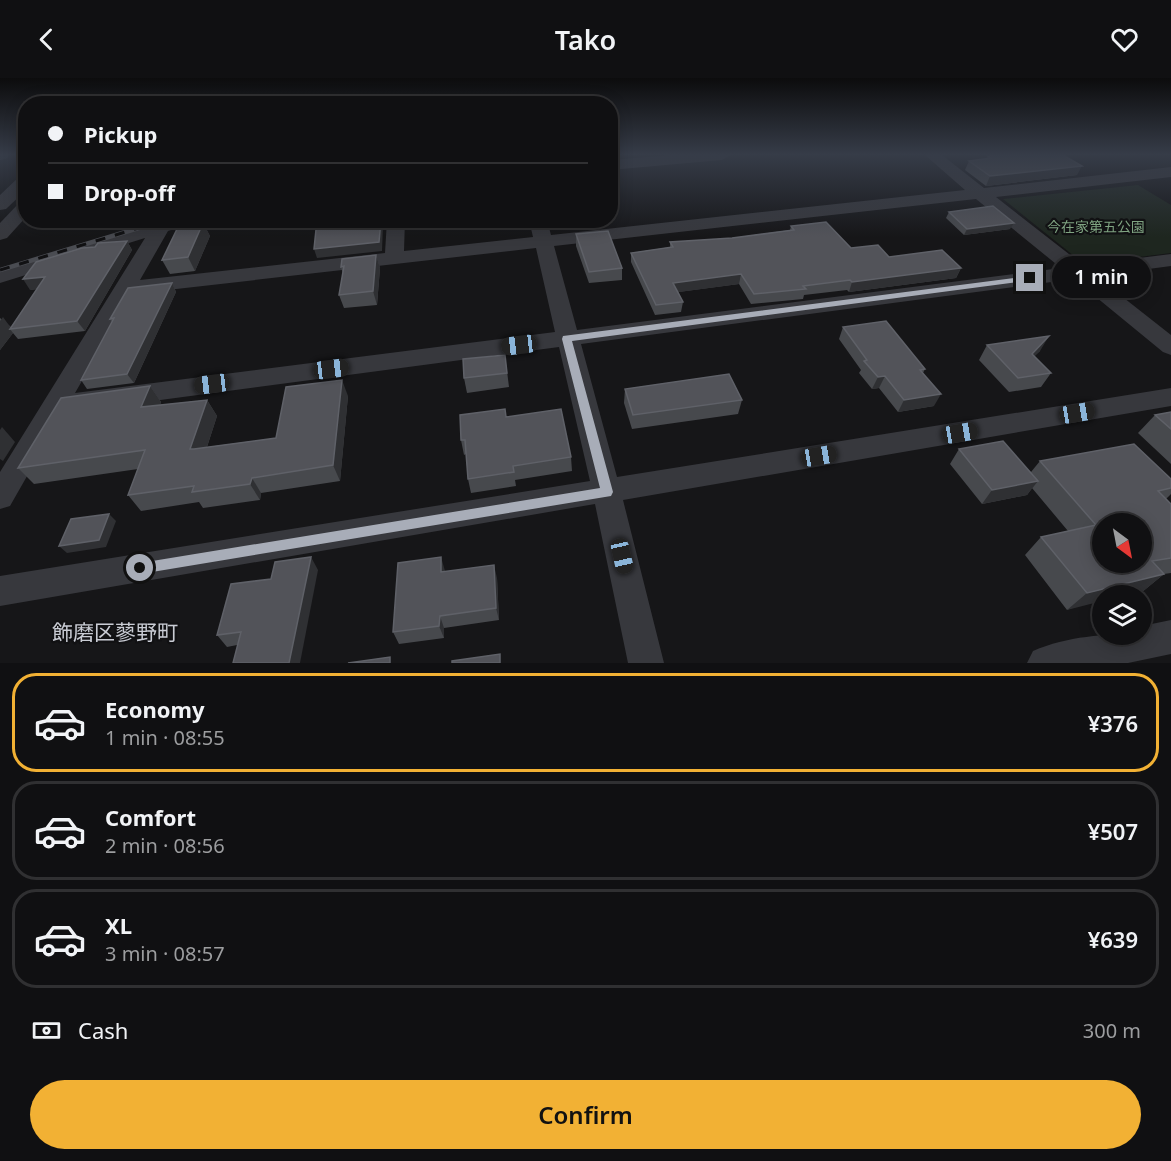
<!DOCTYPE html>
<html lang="en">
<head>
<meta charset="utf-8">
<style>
  body { margin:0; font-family:"Noto Sans","Noto Sans JP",sans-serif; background:#19191b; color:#f1f3f6; height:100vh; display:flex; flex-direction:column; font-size:22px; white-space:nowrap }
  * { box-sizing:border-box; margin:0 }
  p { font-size:20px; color:#9c9d9f }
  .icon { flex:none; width:33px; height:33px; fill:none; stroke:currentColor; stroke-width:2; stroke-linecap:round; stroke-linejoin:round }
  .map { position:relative; height:585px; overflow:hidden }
  .drawer { display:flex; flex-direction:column; background:#101012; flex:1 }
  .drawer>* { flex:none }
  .guide { position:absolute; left:18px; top:18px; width:600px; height:132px; border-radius:24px; box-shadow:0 3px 15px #0003,0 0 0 2px #303032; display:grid; align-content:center; height:132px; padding:0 30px; background:#101012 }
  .needle { width:39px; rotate:148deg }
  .tools { position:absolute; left:1092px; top:435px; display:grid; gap:12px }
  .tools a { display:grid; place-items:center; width:60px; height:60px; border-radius:50%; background:#101012; box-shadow:0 3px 15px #0003,0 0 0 2px #303032; font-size:30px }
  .end { position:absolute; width:27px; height:27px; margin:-14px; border:8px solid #a8adb8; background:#111; box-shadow:0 0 0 3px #111 }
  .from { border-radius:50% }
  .bubble { position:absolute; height:42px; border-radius:21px; background:#101012; box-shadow:0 3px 15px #0003,0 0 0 2px #303032; font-size:20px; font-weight:600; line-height:42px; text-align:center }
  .car { position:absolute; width:18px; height:36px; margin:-18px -9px; border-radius:8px; box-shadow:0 0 4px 2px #0007; background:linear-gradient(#222 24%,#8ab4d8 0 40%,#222 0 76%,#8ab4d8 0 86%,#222 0) }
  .guide b { display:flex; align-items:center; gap:21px; height:57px; font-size:22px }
  .guide b+b { border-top:2px solid #303032 }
  .guide i { width:15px; height:15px; background:#f1f3f6 }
  ul { padding:10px 0 0; list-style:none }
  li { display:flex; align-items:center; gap:18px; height:99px; margin:0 12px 9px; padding:0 18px; border:3px solid #303032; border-radius:24px }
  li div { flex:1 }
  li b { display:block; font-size:22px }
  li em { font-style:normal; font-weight:600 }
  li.selected { border-color:#f2b134 }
  li>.icon { width:54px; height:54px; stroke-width:1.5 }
  .pay { display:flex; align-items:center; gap:15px; height:66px; padding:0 30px; font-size:22px }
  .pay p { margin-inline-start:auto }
  .cta { display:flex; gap:12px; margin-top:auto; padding:12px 30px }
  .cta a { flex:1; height:69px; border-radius:36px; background:#f2b134; color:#111; font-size:24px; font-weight:600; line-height:69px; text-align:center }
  header { display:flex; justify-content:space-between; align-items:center; height:78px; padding:0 30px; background:#101012; font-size:27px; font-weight:600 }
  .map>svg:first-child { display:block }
  .green { fill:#1e261f }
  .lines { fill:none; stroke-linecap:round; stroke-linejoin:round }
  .stream { stroke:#2c353c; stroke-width:8 }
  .minor { fill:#37383d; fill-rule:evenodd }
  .rail-casing { stroke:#4a4c52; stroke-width:4.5 }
  .rail { stroke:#111113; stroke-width:3; stroke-dasharray:10; stroke-linecap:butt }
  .wall { fill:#47494d }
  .shaded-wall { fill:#2f3033 }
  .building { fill:#525359; stroke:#5f6168; stroke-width:1.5; fill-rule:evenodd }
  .route { fill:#a8adb8 }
  .labels { text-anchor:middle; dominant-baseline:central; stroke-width:4.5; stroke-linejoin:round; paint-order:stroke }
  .far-park-label { font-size:14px; fill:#7fa381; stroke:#111113 }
  .near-quarter-label { font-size:21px; fill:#c9ccd4; stroke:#111113 }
</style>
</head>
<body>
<header><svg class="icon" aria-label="back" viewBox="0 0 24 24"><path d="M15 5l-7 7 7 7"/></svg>Tako<svg class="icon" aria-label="heart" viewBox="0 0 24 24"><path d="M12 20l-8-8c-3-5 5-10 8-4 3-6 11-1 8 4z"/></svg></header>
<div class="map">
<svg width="1171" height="585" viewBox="0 0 1171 585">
  <rect width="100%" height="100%" fill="#161618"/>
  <path class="green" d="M1138 107 1171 127V175L1084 186 1003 121Z"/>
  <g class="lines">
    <path class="stream" d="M0 78 4 77"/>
    <g class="minor">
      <path d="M673 77H730L722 82 610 92V82Z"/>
      <path d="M925 77H942L984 110 1171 89V99L996 119 1083 187 1171 176V188L1096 198 1171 257V277L1163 274 1074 201 581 266 617 399 1171 310V328L623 422 664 585H628L595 426 0 528V498L590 403 559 269 63 335 10 428 0 431V394L145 160 0 205V192L163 142H193L190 146 168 153 140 202 385 175 387 142H405L404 173 533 159 529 142H547L551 157 965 112ZM976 121 1061 190 577 252 554 168ZM536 170 555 254 75 315 132 216Z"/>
      <path d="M26 97V112L6 131 0 132V117L20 98Z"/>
      <path d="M26 123V139L7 160 0 162V145L20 124Z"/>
      <path d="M1171 542V576L1128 585H1027L1033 573C1068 558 1104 556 1142 556V548Z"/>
    </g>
    <defs>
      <path id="rail" d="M0 192 165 142"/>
    </defs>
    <use href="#rail" class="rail-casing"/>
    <use href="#rail" class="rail"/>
  </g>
  <g class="wall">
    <path d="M988 78 1077 97 986 108 965 92 969 83 986 81Z"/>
    <path d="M616 130 615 142 602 144V149L567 151 565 142H610Z"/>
    <path d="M949 134 1010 151 964 157 946 140Z"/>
    <path d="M203 145 210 158 195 193 170 196 162 182Z"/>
    <path d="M791 148 851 170 889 179 961 190 956 200 849 214 847 212 804 217 803 221 751 226 739 206 678 214 683 224 681 234 655 237 631 184V175L670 169V164L732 160 790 152Z"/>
    <path d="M576 156 622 190V202L589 205 576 168Z"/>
    <path d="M127 163 132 172 85 253 18 261 13 255 0 272V240L11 249 37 211 30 212 95 169Z"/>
    <path d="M376 177 380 190 377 227 344 230 339 217 343 196 341 189Z"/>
    <path d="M172 205 176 214 134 305 87 311 81 302 112 244 110 241Z"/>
    <path d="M843 249 925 291 923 295 934 328 898 334 879 310 872 311 859 295 861 292 839 261Z"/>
    <path d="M987 267 1040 273 1034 278 1051 295 1041 309 1009 314 979 282Z"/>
    <path d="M505 277 509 309 467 315 464 300Z"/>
    <path d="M150 308 161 324 160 327 207 322 217 338 207 369 276 360 348 318 340 403 261 415 260 422 203 430 199 424 141 433 128 417 138 391 34 406 18 390Z"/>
    <path d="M625 311 742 322 738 336 632 351 624 325Z"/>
    <path d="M1171 334V386L1138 355 1155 337Z"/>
    <path d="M506 339 571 379 572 393 515 402 516 408 471 415 468 401 466 376 464 377 461 362Z"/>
    <path d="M959 371 1031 394 1040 383 1171 401V416L1166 421 1171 426V495L1164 496 1142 514 1127 518H1102L1067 532 1025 477 1041 459 1068 453 1032 410 1027 417 982 426 950 386Z"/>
    <path d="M318 492 237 567 227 569 217 557 271 501Z"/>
    <path d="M445 493 497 500 499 542 444 550V560L399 566 393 554Z"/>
  </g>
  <g class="shaded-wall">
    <path d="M610 77H615V79L610 80Z"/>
    <path d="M1082 88 1077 97 986 108 990 98Z"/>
    <path d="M616 130 615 142 602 144V142H610V131Z"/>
    <path d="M381 142H382L383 147 382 173 317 180 314 171Z"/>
    <path d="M203 145 210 158 195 193 188 179Z"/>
    <path d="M1014 145 1010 151 964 157 967 151Z"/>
    <path d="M127 163 132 172 85 253 77 243Z"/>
    <path d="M376 177 380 190 377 227 373 213Z"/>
    <path d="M961 190 956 200 849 214 852 204Z"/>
    <path d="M741 196 739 206 672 215 673 205Z"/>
    <path d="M45 199 52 209 30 212 23 201Z"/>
    <path d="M172 205 176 214 134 305 127 296Z"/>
    <path d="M3 239 11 250 10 251 13 255 0 272V243Z"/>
    <path d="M1049 258 1040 273 1023 290 1032 276Z"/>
    <path d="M885 298 879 310 872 311 878 299Z"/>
    <path d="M342 302 348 318 340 403 333 387Z"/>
    <path d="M150 308 161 324 153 345 141 329Z"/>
    <path d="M941 316 934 328 898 334 904 322Z"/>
    <path d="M207 322 217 338 201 387 190 371Z"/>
    <path d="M2 349 15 364 3 383 0 381V352Z"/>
    <path d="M252 400 261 415 260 422 250 406Z"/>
    <path d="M1038 403 1027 417 982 426 992 412Z"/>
    <path d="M109 436 116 443 106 469 67 475 59 468Z"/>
    <path d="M311 479 318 492 300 585H289Z"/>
    <path d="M441 479 445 493V507L441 494Z"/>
    <path d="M494 487 497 500 499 542 496 530Z"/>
    <path d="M1164 496 1142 514 1127 518H1102V523L1067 532 1087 515Z"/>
    <path d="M440 538 444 550V560L439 548Z"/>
  </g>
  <g class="building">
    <path d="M999 77H1063L1082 88 990 98 969 83 991 80 988 78Z"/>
    <path d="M610 119 616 130 610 131Z"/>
    <path d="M993 128 1014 145 967 151 949 134Z"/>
    <path d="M317 142H381L379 164 314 171Z"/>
    <path d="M826 144 851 170 878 167 889 179 942 172 961 190 852 204 850 202 803 208 806 211 754 216 741 196 673 205 683 224 656 227 631 175 673 169 670 164 732 160 794 152 791 148Z"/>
    <path d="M203 145 188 179 162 182 179 147Z"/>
    <path d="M608 153 622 190 589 194 576 156Z"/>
    <path d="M127 163 77 243 10 251 45 199 23 201 36 184 82 170 95 169 98 165Z"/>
    <path d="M376 177 373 213 339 217 344 188 341 189 342 181Z"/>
    <path d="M172 205 127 296 81 302 114 240 110 241 128 210Z"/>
    <path d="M886 243 925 291 920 292 941 316 904 322 885 298 878 299 864 283 867 282 843 249Z"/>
    <path d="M1049 258 1032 276 1051 295 1018 300 987 267Z"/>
    <path d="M505 277 507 295 464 300 463 281Z"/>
    <path d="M729 296 742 322 633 337 625 311Z"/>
    <path d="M342 302 333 387 252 400 250 406 192 414 194 408 128 417 145 372 18 390 61 320 150 308 141 329 207 322 190 371H194L276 360 286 309Z"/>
    <path d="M505 331 506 339 561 331 571 379 513 388 514 394 468 401 465 362H461L460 337Z"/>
    <path d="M1171 334V351L1155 337Z"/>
    <path d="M1003 363 1038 403 992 412 959 371Z"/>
    <path d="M1134 366 1171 401V410L1158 413 1171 426V480L1152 483 1164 496 1087 515 1041 459 1096 447 1040 383ZM1102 446H1142V484H1102Z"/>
    <path d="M109 436 99 462 59 468 71 441Z"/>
    <path d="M311 479 289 585H233L241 554 217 557 231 506 271 501 275 484Z"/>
    <path d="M441 479V494L494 487 496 530 440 538 439 548 393 554 398 485Z"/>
    <path d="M500 576V585H452V583Z"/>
    <path d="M390 579V585H348Z"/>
  </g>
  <linearGradient id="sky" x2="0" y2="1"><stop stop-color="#0c0c0d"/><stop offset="0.48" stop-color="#363c48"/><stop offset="1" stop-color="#363c48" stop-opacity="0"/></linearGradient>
  <rect width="1171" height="159" fill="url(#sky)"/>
  <path class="route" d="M1030 198 1035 200 1033 202 572 263 613 414 611 418 140 496 134 490 140 485 600 410 562 261 563 258Z"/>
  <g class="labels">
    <g class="far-park-label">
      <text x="1096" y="148">今在家第五公園</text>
    </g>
    <g class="near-quarter-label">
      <text x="115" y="554">飾磨区蓼野町</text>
    </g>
  </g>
</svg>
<div class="tools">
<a><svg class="needle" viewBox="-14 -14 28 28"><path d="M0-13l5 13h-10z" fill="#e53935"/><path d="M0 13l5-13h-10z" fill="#9c9d9f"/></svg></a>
<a><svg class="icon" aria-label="layers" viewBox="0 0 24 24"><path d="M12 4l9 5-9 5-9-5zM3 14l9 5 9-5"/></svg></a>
</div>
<i class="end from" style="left:140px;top:490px"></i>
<i class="end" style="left:1030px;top:200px"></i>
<div class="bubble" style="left:1052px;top:178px;width:99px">1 min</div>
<i class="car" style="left:519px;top:267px;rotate:263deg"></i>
<i class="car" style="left:331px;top:291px;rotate:83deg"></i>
<i class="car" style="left:212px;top:306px;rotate:263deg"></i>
<i class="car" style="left:1077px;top:335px;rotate:81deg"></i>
<i class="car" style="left:960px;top:355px;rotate:81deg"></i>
<i class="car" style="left:819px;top:378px;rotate:81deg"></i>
<i class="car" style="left:622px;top:478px;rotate:167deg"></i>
<div class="guide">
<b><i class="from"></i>Pickup</b>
<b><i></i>Drop-off</b>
</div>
</div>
<section class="drawer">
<ul>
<li class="selected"><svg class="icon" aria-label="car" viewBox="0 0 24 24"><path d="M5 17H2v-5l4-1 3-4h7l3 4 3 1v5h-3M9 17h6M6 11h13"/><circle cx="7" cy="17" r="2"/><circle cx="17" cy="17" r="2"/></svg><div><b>Economy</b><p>1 min · 08:55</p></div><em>¥376</em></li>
<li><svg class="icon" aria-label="car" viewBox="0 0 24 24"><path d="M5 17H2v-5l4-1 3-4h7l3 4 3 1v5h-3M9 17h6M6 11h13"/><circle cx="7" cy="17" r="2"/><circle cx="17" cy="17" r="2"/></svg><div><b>Comfort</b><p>2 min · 08:56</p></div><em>¥507</em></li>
<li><svg class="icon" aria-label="car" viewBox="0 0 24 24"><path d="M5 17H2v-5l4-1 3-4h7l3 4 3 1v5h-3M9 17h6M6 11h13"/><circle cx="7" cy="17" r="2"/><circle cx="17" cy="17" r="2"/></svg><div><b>XL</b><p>3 min · 08:57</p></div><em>¥639</em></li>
</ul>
<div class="pay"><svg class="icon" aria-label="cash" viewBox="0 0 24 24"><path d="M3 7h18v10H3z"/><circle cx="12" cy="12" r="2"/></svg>Cash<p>300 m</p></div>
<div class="cta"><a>Confirm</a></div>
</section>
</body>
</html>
